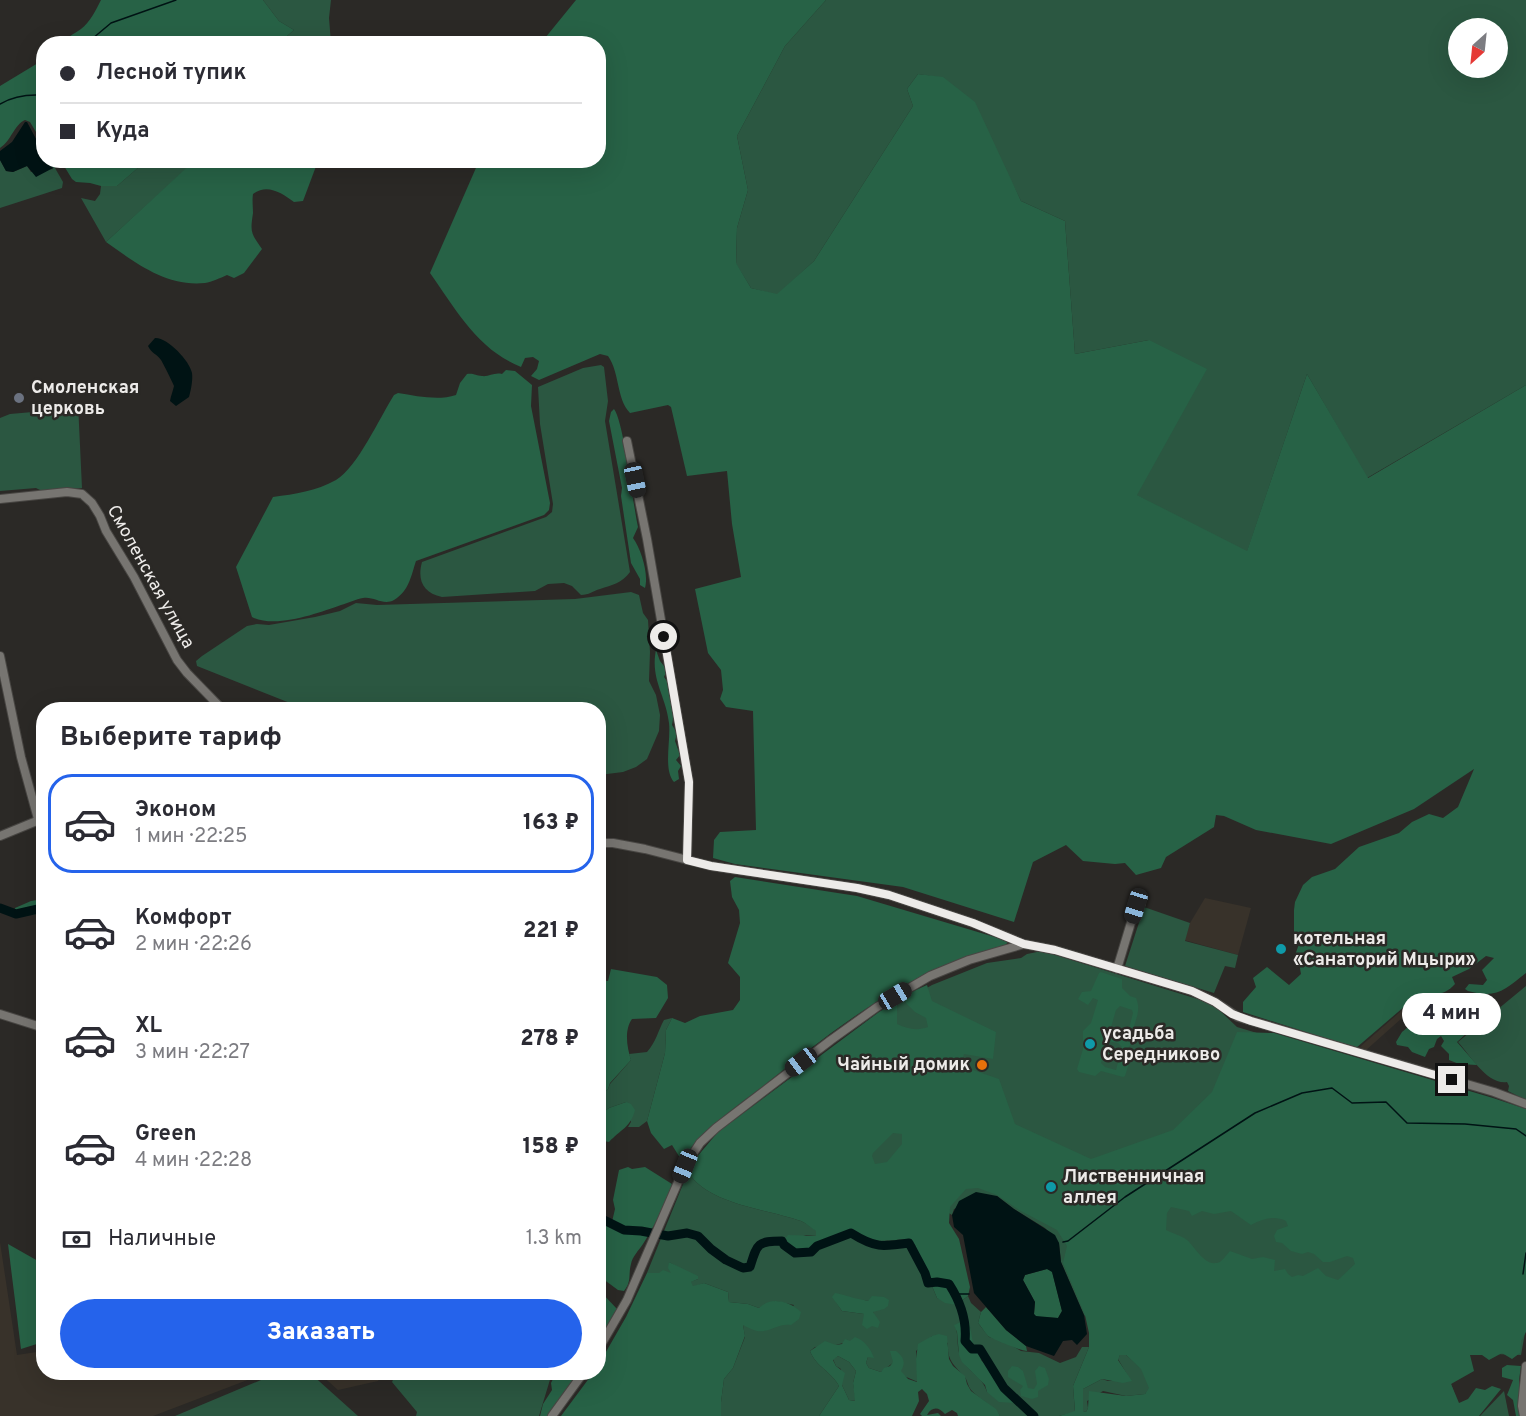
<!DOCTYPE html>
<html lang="ru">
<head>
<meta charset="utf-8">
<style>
  body { margin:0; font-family:Overpass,sans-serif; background:#f7f7f7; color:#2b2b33; height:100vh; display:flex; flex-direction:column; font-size:22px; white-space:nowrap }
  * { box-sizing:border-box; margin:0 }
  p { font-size:20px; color:#7c7c81 }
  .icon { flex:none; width:33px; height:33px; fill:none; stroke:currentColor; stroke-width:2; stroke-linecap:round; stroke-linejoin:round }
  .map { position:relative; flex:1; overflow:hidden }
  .drawer { position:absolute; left:36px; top:702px; width:570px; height:678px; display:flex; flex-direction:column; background:#fff; border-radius:24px; box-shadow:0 6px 24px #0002 }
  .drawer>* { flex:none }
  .banner { position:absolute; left:36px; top:36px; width:570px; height:132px; border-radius:24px; box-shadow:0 6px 24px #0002; display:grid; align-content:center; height:132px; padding:0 24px; background:#fff }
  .needle { width:39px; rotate:207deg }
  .tools { position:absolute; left:1448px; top:18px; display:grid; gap:12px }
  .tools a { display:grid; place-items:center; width:60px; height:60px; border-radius:50%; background:#fff; box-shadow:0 6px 24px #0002; font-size:30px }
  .end { position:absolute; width:27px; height:27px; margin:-14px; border:8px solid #edebe9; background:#111; box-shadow:0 0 0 3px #111 }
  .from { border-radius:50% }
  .bubble { position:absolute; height:42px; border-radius:21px; background:#fff; box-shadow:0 6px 24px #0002; font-size:20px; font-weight:800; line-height:42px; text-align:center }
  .car { position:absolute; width:18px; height:36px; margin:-18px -9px; border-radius:8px; box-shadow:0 0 4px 2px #0007; background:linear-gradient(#222 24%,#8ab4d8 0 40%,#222 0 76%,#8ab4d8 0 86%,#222 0) }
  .banner b { display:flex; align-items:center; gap:21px; height:57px; font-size:22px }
  .banner b+b { border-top:2px solid #e1e1e2 }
  .banner i { width:15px; height:15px; background:#2b2b33 }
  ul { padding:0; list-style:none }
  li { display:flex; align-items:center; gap:18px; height:99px; margin:0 12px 9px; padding:0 12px; border:3px solid transparent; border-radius:24px }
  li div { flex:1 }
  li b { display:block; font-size:22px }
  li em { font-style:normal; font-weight:800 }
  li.selected { border-color:#2563eb }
  li>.icon { width:54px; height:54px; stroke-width:1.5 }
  h2 { padding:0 24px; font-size:27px; line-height:72px }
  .pay { display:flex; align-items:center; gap:15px; height:66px; padding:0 24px; font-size:22px }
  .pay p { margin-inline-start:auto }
  .primary-button { display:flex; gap:12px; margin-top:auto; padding:12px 24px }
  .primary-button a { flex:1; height:69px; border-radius:36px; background:#2563eb; color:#fff; font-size:24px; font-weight:800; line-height:69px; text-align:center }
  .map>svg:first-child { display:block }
  .built { fill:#38322a }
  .green { fill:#2b5741; fill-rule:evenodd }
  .forest { fill:#276246; fill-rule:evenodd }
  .water { fill:#001314; fill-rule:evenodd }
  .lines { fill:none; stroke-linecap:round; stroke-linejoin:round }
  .stream { stroke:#001314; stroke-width:1.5 }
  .river { stroke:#001314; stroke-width:9 }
  .minor-casing { stroke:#484643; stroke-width:10 }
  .minor { stroke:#777571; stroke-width:8 }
  .route { stroke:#edebe9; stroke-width:8 }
  .worship-dot { fill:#6b7280; stroke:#2b2926; stroke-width:2 }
  .culture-dot { fill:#0f9aa8; stroke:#2b2926; stroke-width:2 }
  .food-dot { fill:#e8710a; stroke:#2b2926; stroke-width:2 }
  .labels { text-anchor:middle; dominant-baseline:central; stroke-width:5; stroke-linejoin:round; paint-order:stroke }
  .poi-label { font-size:18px; font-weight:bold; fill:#edebe9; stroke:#2b2926; text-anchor:start }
  .street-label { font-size:18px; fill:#edebe9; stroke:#2b2926 }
</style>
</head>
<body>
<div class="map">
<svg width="1526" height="1416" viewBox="0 0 1526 1416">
  <rect width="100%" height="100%" fill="#2b2926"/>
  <g class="built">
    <path d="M1205 898 1251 908 1238 955 1184 940 1190 923Z"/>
    <path d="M1427 995 1431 1000 1411 1010 1365 1051 1360 1047 1408 1005Z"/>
    <path d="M0 1242 17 1355 43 1351 44 1372 266 1373 153 1416H0Z"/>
    <path d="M319 1373H383L378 1381 338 1390Z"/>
  </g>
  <g class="green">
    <path d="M263 0H331L329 18 331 43H279L294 30 279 21Z"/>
    <path d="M826 0H1526V385L1367 478 1307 374 1247 552 1136 495 1149 340 1075 354 1065 221 1021 201 1004 167 943 78 918 74 907 89 913 106 814 261 777 295 751 288 736 264 737 228 748 190 737 136 785 46ZM1458 28H1497V68H1458Z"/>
    <path d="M0 160 6 171 13 172 27 166 31 172 53 169 48 161H51L63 182 62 188 0 208Z"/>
    <path d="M146 161H195L106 242 81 198 95 201 100 194 101 186H117Z"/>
    <path d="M601 365 604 367 608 401 605 421 630 572C622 583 612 585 600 589 593 591 589 595 581 595L572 586 564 583 548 584 535 591 442 597C423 593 417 580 422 562L546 517 552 512 553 504 540 424 538 387 583 368Z"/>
    <path d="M78 403 82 488 42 491 36 488 0 491V418L10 414 44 411 45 408Z"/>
    <path d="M631 592 639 595 643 613 648 620 650 652 649 681 656 695 660 715 659 731 647 759 636 767 623 772 599 775 598 710 295 709 290 703 197 666 196 661 202 656 247 626 257 624 269 625 315 617 340 611 356 603 377 605 575 599Z"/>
    <path d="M1144 907 1190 923 1185 941 1238 955 1235 968 1225 966 1214 993 1125 966Z"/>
    <path d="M1042 951 1204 1001 1216 1007 1237 1027 1497 1105 1526 1327 1521 1355 1468 1353 1451 1384 1458 1403 1146 1365 1084 1315 1061 1262 1059 1243 1045 1228 1014 1209 997 1196 954 1209 952 1215 767 1101 890 1009 932 985 987 963 1021 958 1027 954Z"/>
    <path d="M1526 986V1100L1508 1091 1509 1086 1507 1082C1487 1085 1470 1055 1458 1042Z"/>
    <path d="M672 1018 666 1030 665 1053 647 1121 639 1127H628L631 1122 626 1102 609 1108 599 1115V1098L608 1089 610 1084 631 1060 629 1054 647 1052C656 1042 658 1031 664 1020Z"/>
    <path d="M688 1172C708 1205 768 1209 801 1221 806 1223 812 1228 817 1231L816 1236 806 1235 785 1243C788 1246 793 1250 797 1251 803 1253 841 1235 851 1231 876 1243 880 1242 907 1239L915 1245 937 1298 956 1305 968 1296 971 1303 981 1312 978 1323 989 1337 1006 1342 1021 1351 1039 1353 1060 1363 1076 1357 1082 1347H1089L1073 1386 1075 1412 1059 1416H1000C993 1405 981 1400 972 1391 967 1386 968 1379 963 1375 953 1364 947 1360 948 1343L932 1336 916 1351 918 1382 904 1376 894 1362 881 1372 869 1368 866 1363 868 1357 850 1341 836 1345 815 1347 810 1351C816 1367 832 1372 839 1386L819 1416H721V1402L724 1379 733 1368 745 1337 743 1325C775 1328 775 1334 794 1305L776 1301 759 1308 748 1304 729 1302 728 1292 704 1283 693 1287 690 1282 698 1279 669 1262 672 1273H647ZM869 1300 875 1318 864 1320V1314L842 1311 836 1302ZM960 1323 970 1326C970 1356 995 1377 1016 1396L987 1392C983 1377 968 1372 961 1358 956 1349 959 1335 955 1325Z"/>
    <path d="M1120 1355H1126L1142 1369 1150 1388 1145 1394 1126 1396 1103 1391 1087 1401 1088 1408 1086 1412 1083 1411V1389L1102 1379 1108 1381H1131L1118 1359Z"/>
    <path d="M838 1356 849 1362 856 1371 853 1383 856 1401 849 1400 842 1385 841 1369 836 1366 833 1359Z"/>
    <path d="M280 1372 310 1373 358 1416H175Z"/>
    <path d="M396 1373V1372L552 1373 539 1416H416L417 1412 392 1382Z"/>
    <path d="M1504 1391 1509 1416H1480Z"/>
  </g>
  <g class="forest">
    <path d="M101 0H263L279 21 294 30 279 43H61C67 37 74 34 81 29 90 22 96 10 101 0Z"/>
    <path d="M576 0H826L785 46 737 136 748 190 737 228 736 263 751 288 777 294 814 261 913 106 907 89 918 74 943 77 975 102 1021 201 1065 221 1075 354 1149 340 1207 369 1137 495 1247 551 1307 374 1368 478 1526 385V973C1504 990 1497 999 1468 991L1465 989 1469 984 1483 985 1487 980 1482 970 1494 958 1486 956 1469 969 1452 977 1455 984C1446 994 1438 995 1425 993L1405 1006 1356 1048 1243 1012V1002L1256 987 1253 978 1267 967 1289 985 1301 974 1299 963 1294 958 1299 944 1294 934V910L1295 902 1303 885 1312 877 1335 869 1359 847 1399 833 1412 822 1429 814 1443 818 1458 807 1474 769 1414 809 1331 844 1256 830 1224 816 1216 815 1214 827 1166 857 1161 868 1136 875 1125 863 1115 864 1083 861 1066 845 1033 862 1014 922 903 887 735 864 713 858 714 840 720 832 756 830 753 711 726 707 720 699 723 690 721 670 708 653 695 589 741 577 732 524 727 471 687 476 671 407 668 405 630 413C616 398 620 373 608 356L600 354 539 380 531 376 537 369 539 361 533 357 525 358 521 367C477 349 457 311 430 273L479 161 598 160V44L541 43Z"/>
    <path d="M43 60V113L38 110 39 131 36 132 30 122 25 120C14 125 11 141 0 148V86Z"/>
    <path d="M195 160 318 161 303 201 294 202C282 193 267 183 253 194 252 200 253 207 253 213 250 233 251 233 262 249L244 273 234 278 227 275C220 278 212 282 205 283 166 287 136 263 106 242Z"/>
    <path d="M61 161H146L117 186H101L90 183 76 182 72 179Z"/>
    <path d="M506 370 515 371 532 385 531 406 550 503 549 510 544 515 416 561C411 576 409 591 394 600 383 606 374 596 363 598 356 599 348 603 341 605 318 613 276 629 252 617L236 567 273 497C295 494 316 491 336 480 357 468 380 417 394 395L398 393C417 396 438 401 456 395L460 383 467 374C474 373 476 376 482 376 489 377 494 372 502 374Z"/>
    <path d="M614 409C624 422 633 505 638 527L633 538C641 549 649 574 645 588L640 585V579L631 563 621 496 622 488 609 421 611 412Z"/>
    <path d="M656 650 660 661 667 670 664 677 669 684C668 701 676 706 672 725L677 733 675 741 680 755 676 760 681 766 678 771 679 779 674 782C663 770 671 740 669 723 666 696 650 679 656 650Z"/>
    <path d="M735 877 857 896 1008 941 1005 947C977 954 950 963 923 976 865 1004 812 1047 762 1087 733 1109 702 1130 682 1161L672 1145 664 1149 651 1133 647 1121 665 1053 666 1030 672 1018 685 1023 700 1016 733 1010 740 1000V977L728 963 740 923 739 910 732 897 730 881Z"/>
    <path d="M43 899V916L36 914 19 917 14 914 15 908 31 901Z"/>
    <path d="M611 969 657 977 667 985 668 998 656 1018 632 1019C624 1030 627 1048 631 1060L610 1083 608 1089 599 1098V980L608 981Z"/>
    <path d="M1101 972 1122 979V988L1130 996 1136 998C1142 1012 1134 1020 1133 1033 1132 1036 1133 1039 1133 1042L1125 1051 1131 1057 1125 1076 1123 1077 1101 1071 1095 1076 1079 1072 1077 1069 1083 1049V1031L1091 1023 1098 1000 1093 998 1088 1005 1078 999 1082 992 1091 991 1099 973ZM1120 1006 1132 1010 1133 1013 1127 1036 1124 1037 1110 1031 1116 1010ZM1107 1041 1118 1043 1122 1047 1116 1070 1105 1067 1101 1063Z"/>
    <path d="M927 985 932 1001 996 1032 993 1059 964 1054 961 1066 999 1079 1015 1124 1091 1159 1173 1130 1212 1092 1237 1032 1274 1033 1493 1098 1526 1109V1332L1521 1341 1520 1353 1512 1359 1502 1353 1489 1360 1482 1355H1470L1474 1371 1451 1384 1459 1403 1468 1399 1476 1388 1485 1390 1492 1386 1501 1389 1479 1416H1059L1075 1411 1073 1386 1089 1347V1333L1085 1315 1063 1263 1067 1246 1057 1230 1019 1210 997 1195 978 1188 966 1189 950 1207 949 1223 959 1239 970 1287 968 1296 956 1305 945 1303 937 1298 915 1245 907 1239C879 1241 878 1244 851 1231L817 1244 810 1250 802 1251H797L790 1247 784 1240 788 1235 816 1236V1231C811 1228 806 1223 801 1221 768 1209 708 1205 688 1172L696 1158 718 1132 879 1012 894 1003 897 1005V1024C908 1029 917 1031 928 1027L926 1018 915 1012 906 1003 905 995ZM893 1133 902 1134V1144L887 1162 875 1164 872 1156 873 1153ZM1171 1207 1189 1211 1192 1216 1202 1211 1214 1214 1231 1211 1251 1225C1263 1219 1274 1215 1286 1221L1288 1226 1277 1230 1274 1236 1276 1242 1282 1243 1291 1251 1302 1254 1308 1252 1314 1254 1323 1262H1330L1347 1256 1353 1258 1355 1264 1338 1280 1326 1276 1318 1268 1303 1276 1298 1275 1292 1277 1288 1274 1285 1269 1274 1271 1275 1260 1263 1257 1252 1259 1230 1251C1226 1255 1222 1263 1216 1263 1204 1265 1195 1247 1187 1240 1181 1235 1173 1234 1166 1230L1167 1213ZM1120 1355H1126L1141 1369 1149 1388 1145 1394 1126 1396 1089 1391 1088 1408 1086 1412 1083 1411V1389L1102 1379 1123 1383 1132 1381 1118 1360Z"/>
    <path d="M1477 1000 1480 1001 1486 1011 1482 1019 1457 1042 1477 1065 1459 1064 1449 1060V1054L1441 1046 1444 1041 1441 1036 1437 1039 1434 1047 1429 1049 1425 1057 1412 1052 1408 1047 1397 1045 1396 1042 1402 1032 1434 1006 1449 1004 1454 1001Z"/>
    <path d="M626 1102 631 1104 635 1110C631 1127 620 1130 609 1142L599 1140V1115L609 1108Z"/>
    <path d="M628 1167 632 1169 645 1167 672 1184C667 1201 653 1229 643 1244 639 1250 632 1257 631 1264 628 1275 632 1281 624 1291L618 1290 599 1276 598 1224 611 1226 615 1209 613 1200 619 1170Z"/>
    <path d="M8 1244 38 1261 43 1291V1342L21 1349Z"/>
    <path d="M669 1262 698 1276V1279L691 1282 693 1286 704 1283 728 1292 729 1302 748 1304 759 1308C771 1296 789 1301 801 1312L799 1319 791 1325C777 1323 770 1333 757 1331 753 1330 747 1327 743 1325L745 1336 733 1368 724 1379 721 1402V1416H561L593 1373 598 1372 599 1364 626 1317 647 1273H659L663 1270 671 1273 668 1268Z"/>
    <path d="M1047 1269 1052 1271 1062 1311 1058 1318 1036 1317 1034 1314 1035 1302 1023 1280 1025 1275Z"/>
    <path d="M599 1290 618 1310 599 1345Z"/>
    <path d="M835 1293C842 1294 865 1302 869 1300 870 1299 871 1297 872 1296L884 1297 889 1300 888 1306 884 1309 873 1312 880 1322 878 1328 872 1326 867 1329 862 1325 864 1314 842 1311 832 1297Z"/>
    <path d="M986 1307 1006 1330 1026 1346 1027 1351C1022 1351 992 1339 988 1336 984 1332 982 1327 978 1323L981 1312Z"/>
    <path d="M967 1319 970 1326 974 1348 980 1353 981 1360 1016 1396 1014 1403 999 1402 987 1392 985 1385 962 1362 959 1355 957 1332 954 1325Z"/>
    <path d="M939 1334 947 1336 949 1359 953 1366 965 1376 967 1384 971 1391 996 1409 1000 1416H958L957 1413 952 1410 945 1414C939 1407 932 1406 927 1415L938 1413 941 1416H922L920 1414 929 1401 927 1394 922 1389 918 1392 919 1401 912 1416H819L839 1386C832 1372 816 1367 810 1351L825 1341 836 1345 842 1344 845 1339 850 1341 855 1337C864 1340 871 1349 874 1358L868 1357 866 1363 869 1368 881 1372 884 1368 890 1366 893 1362 890 1351H896C904 1357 906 1363 901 1371L908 1379 917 1382 916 1359 918 1344 932 1336ZM838 1356 849 1362 856 1371 853 1383 855 1401 849 1400 842 1385 845 1373 836 1366 833 1360Z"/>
    <path d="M1507 1365 1521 1366 1519 1380 1522 1416H1516L1513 1400 1507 1395 1513 1380 1502 1377V1368Z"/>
    <path d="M1012 1366 1018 1367 1023 1371 1028 1388 1034 1389 1037 1384 1035 1371 1039 1366 1045 1368 1049 1379 1048 1385 1038 1391V1397L1032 1399 1021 1396 1020 1390 1023 1386 1008 1377V1371Z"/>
    <path d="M556 1373H581L549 1416H540L543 1404 552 1390 551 1383Z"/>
  </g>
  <g class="water">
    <path d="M25 122H27L43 152 44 160 48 161 53 168 36 177 27 166 13 172 6 171 0 160V151L12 142Z"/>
    <path d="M155 338C167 337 190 361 192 373 193 380 191 390 189 397L176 406 170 401C171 395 173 391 174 386 174 385 163 363 161 360 157 354 151 353 148 346Z"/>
    <path d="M976 1192 997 1196 1014 1209 1055 1235 1059 1243 1061 1262 1084 1315 1087 1334 1077 1345 1072 1340 1063 1341 1054 1356 1026 1346 1006 1330 974 1293 963 1235 954 1227 952 1215 959 1201ZM1047 1269 1052 1272 1062 1311 1058 1318 1036 1316 1034 1314 1035 1302 1023 1280 1025 1275Z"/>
  </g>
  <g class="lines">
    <g class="stream">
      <path d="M86 44 111 23 176 0"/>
      <path d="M0 104C12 97 22 95 36 95"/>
      <path d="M1063 1242 1068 1241 1125 1197 1255 1113 1302 1093 1332 1088 1352 1103 1386 1102 1407 1123 1465 1124 1516 1129 1526 1136"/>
      <path d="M1523 1274 1526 1253"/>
      <path d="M956 1294H969"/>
    </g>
    <g class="river">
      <path d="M0 908 16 914 38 909 44 912"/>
      <path d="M598 1219H602L624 1230 641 1231 668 1236 687 1233 698 1236 711 1249 726 1260 743 1268 750 1267C757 1244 757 1241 782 1241L784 1245 795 1253 811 1252 817 1246 851 1233C875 1248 882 1247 909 1243L925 1273 928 1283 937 1282 949 1284C960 1301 967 1321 965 1341L972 1349H980L1004 1388 1034 1416"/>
    </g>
    <defs>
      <g id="minor">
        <path d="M627 441 647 539 689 782 687 860"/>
        <path d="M0 499 67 492 82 494 92 503 100 516 106 531 134 577 177 660 187 673 223 710"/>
        <path d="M0 656 21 757 38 819"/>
        <path d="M0 836 44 818"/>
        <path d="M598 843H613L645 849 711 866 857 888 889 895 973 923 1024 944"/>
        <path d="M1117 969 1136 906 1141 904"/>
        <path d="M0 1014 44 1028"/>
        <path d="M598 1350 627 1300 685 1166 700 1143 716 1128 831 1040 877 1007 930 976 969 960 1024 944 1055 950 1192 991 1215 1002 1238 1017 1494 1092 1526 1104"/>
        <path d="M552 1416 584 1372"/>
        <path d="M1524 1416 1522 1406 1526 1366"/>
      </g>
    </defs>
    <use href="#minor" class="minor-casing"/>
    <use href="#minor" class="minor"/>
  </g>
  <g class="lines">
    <path class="route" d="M664 637 689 782 687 860 711 866 857 888 889 895 973 923 1024 944 1055 950 1192 991 1215 1002 1232 1014 1251 1021 1452 1080"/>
  </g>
  <circle class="worship-dot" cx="19" cy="398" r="6"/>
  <g class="culture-dot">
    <circle cx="1281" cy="949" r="6"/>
    <circle cx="1090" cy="1044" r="6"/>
    <circle cx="1051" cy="1187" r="6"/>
  </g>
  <circle class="food-dot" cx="982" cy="1065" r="6"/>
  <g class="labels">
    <g class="poi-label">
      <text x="31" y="388">Смоленская<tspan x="31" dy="21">церковь</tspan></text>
      <text x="1293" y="939">котельная<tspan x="1293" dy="21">«Санаторий Мцыри»</tspan></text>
      <text x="1102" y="1034">усадьба<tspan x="1102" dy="21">Середниково</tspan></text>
      <text x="970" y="1065" text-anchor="end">Чайный домик</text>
      <text x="1063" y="1177">Лиственничная<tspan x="1063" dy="21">аллея</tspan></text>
    </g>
    <g class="street-label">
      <text transform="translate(150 577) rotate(61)">Смоленская улица</text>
    </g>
  </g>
</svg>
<div class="tools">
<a><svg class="needle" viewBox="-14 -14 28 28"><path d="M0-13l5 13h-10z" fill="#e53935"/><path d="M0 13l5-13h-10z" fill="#7c7c81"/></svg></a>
</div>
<i class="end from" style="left:664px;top:637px"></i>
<i class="end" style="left:1452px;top:1080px"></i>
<div class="bubble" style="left:1402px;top:993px;width:99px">4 мин</div>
<i class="car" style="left:635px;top:480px;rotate:168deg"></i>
<i class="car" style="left:1136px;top:906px;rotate:197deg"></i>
<i class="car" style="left:895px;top:996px;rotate:59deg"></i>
<i class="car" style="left:801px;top:1062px;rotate:233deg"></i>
<i class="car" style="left:685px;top:1166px;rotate:202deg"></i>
<div class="banner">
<b><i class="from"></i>Лесной тупик</b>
<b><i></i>Куда</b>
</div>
<section class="drawer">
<h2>Выберите тариф</h2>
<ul>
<li class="selected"><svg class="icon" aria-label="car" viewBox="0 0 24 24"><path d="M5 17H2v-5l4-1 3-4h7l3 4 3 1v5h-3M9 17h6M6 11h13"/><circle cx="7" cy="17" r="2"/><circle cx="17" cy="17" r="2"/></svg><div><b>Эконом</b><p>1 мин · 22:25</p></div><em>163 ₽</em></li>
<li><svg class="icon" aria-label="car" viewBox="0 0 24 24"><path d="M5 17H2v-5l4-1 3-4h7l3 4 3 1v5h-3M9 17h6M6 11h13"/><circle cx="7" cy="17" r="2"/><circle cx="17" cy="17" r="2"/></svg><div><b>Комфорт</b><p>2 мин · 22:26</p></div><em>221 ₽</em></li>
<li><svg class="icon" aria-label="car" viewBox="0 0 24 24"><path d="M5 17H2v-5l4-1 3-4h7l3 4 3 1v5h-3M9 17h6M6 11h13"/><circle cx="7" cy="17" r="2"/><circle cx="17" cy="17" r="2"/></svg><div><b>XL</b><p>3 мин · 22:27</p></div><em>278 ₽</em></li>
<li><svg class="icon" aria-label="car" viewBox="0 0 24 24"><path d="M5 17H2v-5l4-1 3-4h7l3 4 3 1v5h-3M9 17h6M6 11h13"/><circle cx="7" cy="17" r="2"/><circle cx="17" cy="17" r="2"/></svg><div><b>Green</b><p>4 мин · 22:28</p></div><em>158 ₽</em></li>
</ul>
<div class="pay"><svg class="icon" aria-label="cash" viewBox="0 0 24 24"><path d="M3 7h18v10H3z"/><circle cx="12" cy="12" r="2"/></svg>Наличные<p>1.3 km</p></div>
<div class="primary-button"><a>Заказать</a></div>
</section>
</div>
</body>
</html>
